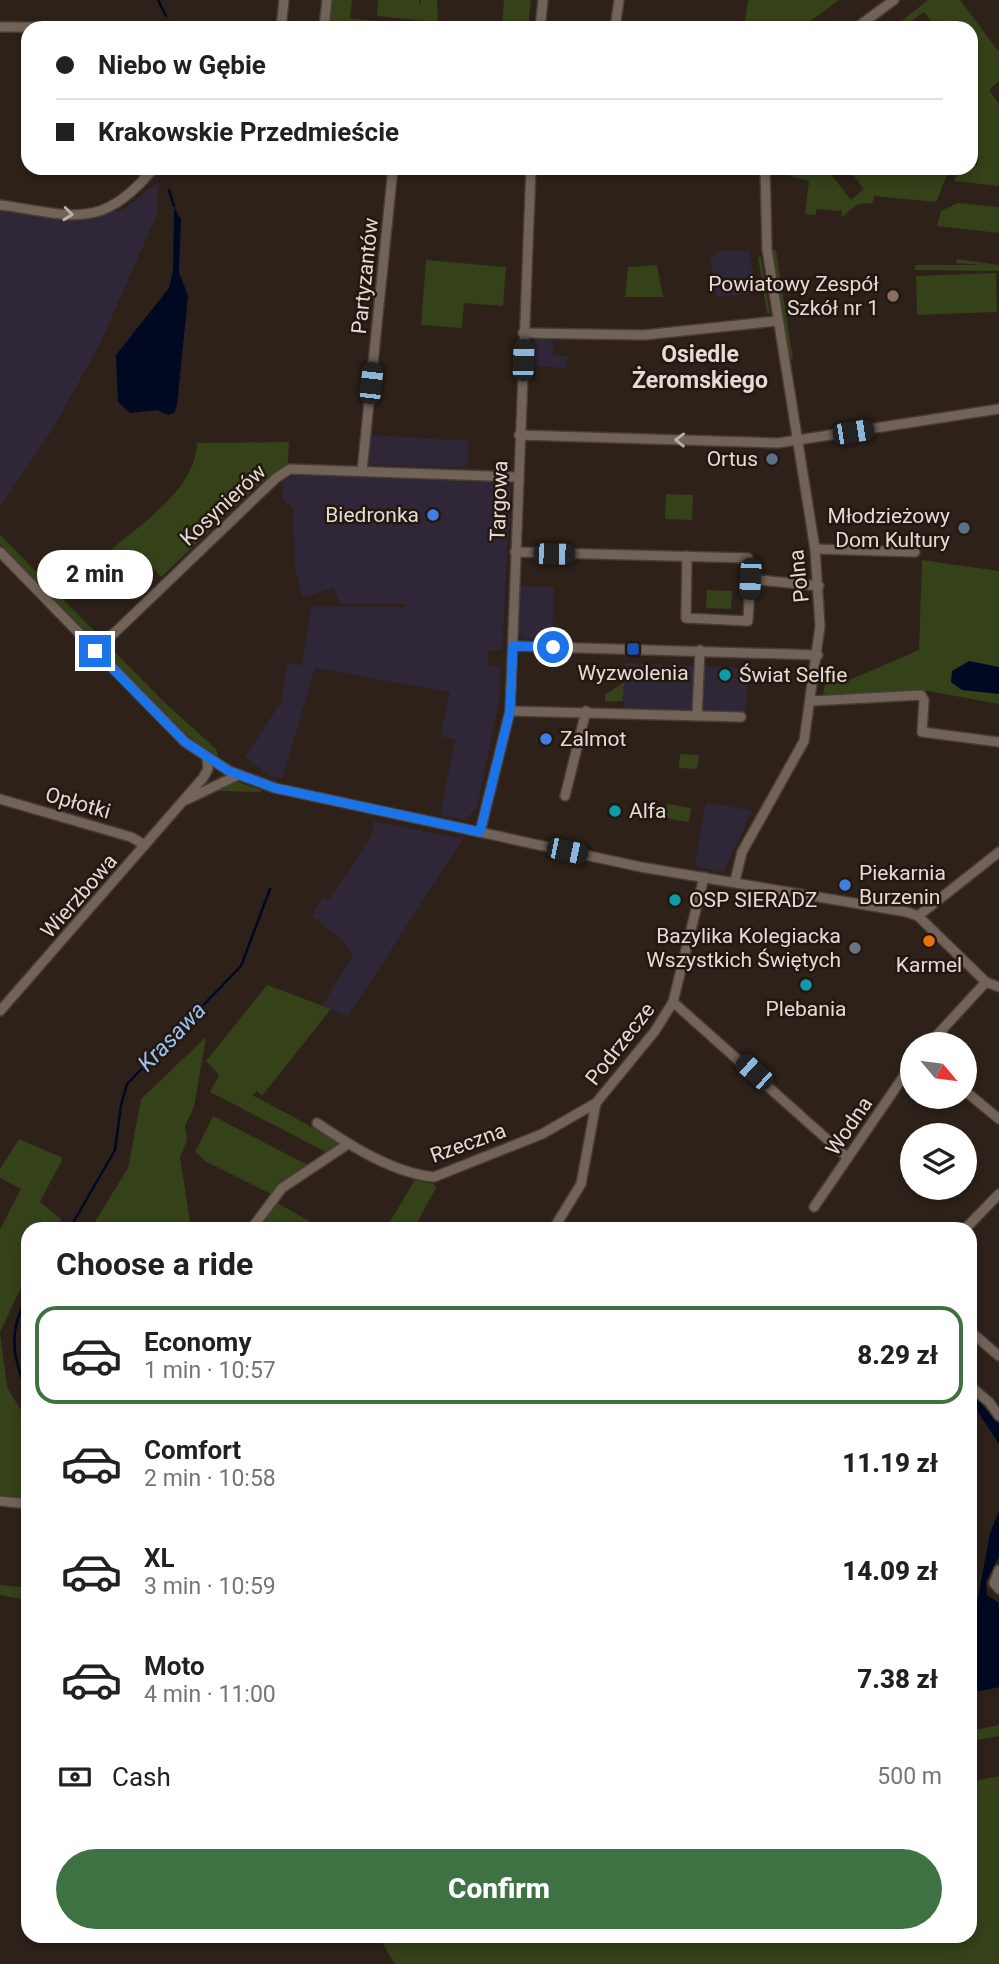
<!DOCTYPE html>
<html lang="en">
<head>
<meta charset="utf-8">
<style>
  body { margin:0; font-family:Roboto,sans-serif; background:#f6f6f6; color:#202124; height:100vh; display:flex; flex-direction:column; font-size:26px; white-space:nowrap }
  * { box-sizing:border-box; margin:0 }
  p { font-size:23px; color:#757577 }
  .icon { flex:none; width:38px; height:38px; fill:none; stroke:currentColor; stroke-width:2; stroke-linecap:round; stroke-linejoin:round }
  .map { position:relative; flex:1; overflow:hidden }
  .drawer { position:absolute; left:21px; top:1222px; width:956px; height:721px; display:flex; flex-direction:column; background:#fff; border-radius:21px; box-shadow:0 4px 10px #0003 }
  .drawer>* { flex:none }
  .top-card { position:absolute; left:21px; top:21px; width:957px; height:154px; border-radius:21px; box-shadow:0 4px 10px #0003; display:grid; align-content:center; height:154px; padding:0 35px; background:#fff }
  .needle { width:46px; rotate:119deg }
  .buttons { position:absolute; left:900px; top:1032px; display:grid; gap:14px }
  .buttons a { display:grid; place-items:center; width:77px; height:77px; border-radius:50%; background:#fff; box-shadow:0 4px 10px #0003; font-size:35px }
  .end { position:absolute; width:32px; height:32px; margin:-16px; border:9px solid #1a73e8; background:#fff; box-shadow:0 0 0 4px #fff }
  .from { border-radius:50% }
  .bubble { position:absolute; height:49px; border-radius:24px; background:#fff; box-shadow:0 4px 10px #0003; font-size:23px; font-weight:800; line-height:49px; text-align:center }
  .car { position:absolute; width:21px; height:42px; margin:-21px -10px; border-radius:9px; box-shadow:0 0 5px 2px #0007; background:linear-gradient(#222 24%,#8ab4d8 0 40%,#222 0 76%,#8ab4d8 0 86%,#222 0) }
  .top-card b { display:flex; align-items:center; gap:24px; height:66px; font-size:26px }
  .top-card b+b { border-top:2px solid #e0e0e0 }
  .top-card i { width:18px; height:18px; background:#202124 }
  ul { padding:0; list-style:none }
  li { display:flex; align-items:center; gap:21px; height:98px; margin:0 14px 10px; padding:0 21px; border:4px solid transparent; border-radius:21px }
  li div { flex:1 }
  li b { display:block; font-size:26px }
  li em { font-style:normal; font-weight:800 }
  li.selected { border-color:#3f7242 }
  li>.icon { width:63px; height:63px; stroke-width:1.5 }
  h2 { padding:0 35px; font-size:32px; line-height:84px }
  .pay { display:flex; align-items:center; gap:18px; height:77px; padding:0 35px; font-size:26px }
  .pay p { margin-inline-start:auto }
  .primary-button { display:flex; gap:14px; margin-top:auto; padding:14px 35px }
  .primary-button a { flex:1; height:80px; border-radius:42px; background:#3f7242; color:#fff; font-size:28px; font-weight:800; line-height:80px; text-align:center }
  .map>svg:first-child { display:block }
  .commercial { fill:#2f2737 }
  .green { fill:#354119 }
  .water { fill:#000822 }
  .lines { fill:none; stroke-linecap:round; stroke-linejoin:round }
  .stream { stroke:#000822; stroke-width:2.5 }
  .minor-casing { stroke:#473c36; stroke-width:12 }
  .minor { stroke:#726359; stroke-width:9 }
  .oneway { stroke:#bcb1aa }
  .route { stroke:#1a73e8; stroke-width:9 }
  .education-dot { fill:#8d6e63; stroke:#23170f; stroke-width:2.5 }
  .service-dot { fill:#5c6f8a; stroke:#23170f; stroke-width:2.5 }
  .shop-dot { fill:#3f7fe0; stroke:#23170f; stroke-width:2.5 }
  .transit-dot { fill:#1a4fb4; stroke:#23170f; stroke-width:2.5 }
  .culture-dot { fill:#0f9aa8; stroke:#23170f; stroke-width:2.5 }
  .food-dot { fill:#e8710a; stroke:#23170f; stroke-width:2.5 }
  .worship-dot { fill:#6b7280; stroke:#23170f; stroke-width:2.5 }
  .labels { text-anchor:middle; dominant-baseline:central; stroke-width:5; stroke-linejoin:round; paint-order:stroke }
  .street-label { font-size:21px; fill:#e4dbd6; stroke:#23170f }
  .poi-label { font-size:21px; fill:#e4dbd6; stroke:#23170f; text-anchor:end }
  .neighbourhood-label { font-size:23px; font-weight:bold; fill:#e4dbd6; stroke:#23170f }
  .water-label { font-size:23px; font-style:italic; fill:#98c2f5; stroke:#23170f }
</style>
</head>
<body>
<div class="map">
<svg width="999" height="1964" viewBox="0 0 999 1964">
  <rect width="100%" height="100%" fill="#2d2119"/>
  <g class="commercial">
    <path d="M158 182V212L99 346 52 430 0 507V209L44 218H85L124 209Z"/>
    <path d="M749 250 755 293 716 297 710 256 716 255V251Z"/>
    <path d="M532 338 553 339V355L568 356 567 368 530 366Z"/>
    <path d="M371 435 469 441 467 468 369 465Z"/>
    <path d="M296 475 511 483 502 650 489 651 487 665 501 667 499 701 477 808 465 820 440 815 455 740 440 736 450 692 315 668 282 779 270 776 245 757 281 702 287 664 302 665 311 606 405 607V604H340L333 588 302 598 295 566 293 508 283 500 282 491 285 488 281 482Z"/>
    <path d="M519 586 554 587 552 638 524 639 518 630Z"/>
    <path d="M624 663 747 668 746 712 624 710Z"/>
    <path d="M706 802 752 811 723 873 695 866Z"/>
    <path d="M374 821 463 839 348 1016 322 1006 353 955 339 937 312 916 323 897 328 900 349 870 371 836Z"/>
  </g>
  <g class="green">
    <path d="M332 0H352L350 18 436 28 336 24 330 20Z"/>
    <path d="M378 0H419V6L421 0H437L438 19 435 22 377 16Z"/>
    <path d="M504 0H531L528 28H502Z"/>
    <path d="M748 0H839L801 28H744Z"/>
    <path d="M928 0H960L999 52V81L989 90 999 104V186L954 181 958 171 977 165 979 156 971 155V90L979 84 971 73V28H937L924 12 910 22 915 28H893Z"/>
    <path d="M791 168H826L851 200 864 189 848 168H950L936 202 874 196 873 203 858 204 842 217V211L817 209 815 215 805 214 809 181 790 176Z"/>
    <path d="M958 203 999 207V233L937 226 941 211Z"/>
    <path d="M773 250H776L793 359 790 360Z"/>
    <path d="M758 257H761L770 313H767Z"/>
    <path d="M957 259 999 265V271L915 270V265H981L956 263Z"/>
    <path d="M426 260 506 267 503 306 464 303 462 328 421 325Z"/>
    <path d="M657 265 663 297H625L628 267Z"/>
    <path d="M996 273 997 312 917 315 916 276Z"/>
    <path d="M289 442 288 463 263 481 161 577 139 552 120 568 106 554C139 525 195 491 197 443Z"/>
    <path d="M666 494 693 495 692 520 665 519Z"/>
    <path d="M0 535 164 702 216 749 218 755 215 757 173 724 0 544Z"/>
    <path d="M922 560 999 571V704L928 691 822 700 826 677 840 684 919 650Z"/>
    <path d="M707 590 732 591 731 609 706 608Z"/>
    <path d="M624 682 623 701 605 702V695Z"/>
    <path d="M680 754 699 755 697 769 679 768Z"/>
    <path d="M236 781 261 790V792L219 791 217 787Z"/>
    <path d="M667 804 691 808 689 822 665 818Z"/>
    <path d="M267 985 331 1009 262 1096 257 1091 252 1095 342 1143 326 1152 210 1092 219 1075 206 1061Z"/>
    <path d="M206 1037 194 1107 185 1126 187 1140 180 1157 191 1228H91L128 1168 141 1099Z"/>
    <path d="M213 1116 308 1165 289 1177 271 1194 205 1161 195 1152Z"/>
    <path d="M19 1139 63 1158 40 1202 61 1219 56 1228H28V1273L0 1332 7 1387 28 1422V1500L0 1496V1229L21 1189 0 1178V1169Z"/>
    <path d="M415 1180 434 1184 436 1188 414 1228H386Z"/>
    <path d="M274 1201 321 1228H266L257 1223Z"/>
    <path d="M0 1585 28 1588V1600L0 1595Z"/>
    <path d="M999 1725V1736L970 1741V1731Z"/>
    <path d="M999 1776V1964H395L378 1936H970V1782Z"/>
  </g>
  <g class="water">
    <path d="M174 207 181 219 179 272 188 296 177 405 174 413 168 415 157 410 130 413 118 402 116 355 169 288 173 271Z"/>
    <path d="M969 661 999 667V694L962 690 951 682 952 671Z"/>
    <path d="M970 1391 999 1424V1444L970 1400Z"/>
    <path d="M999 1511V1556L986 1582 987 1595 999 1603V1687L970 1693V1640L990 1533Z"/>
  </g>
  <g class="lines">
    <g class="stream">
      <path d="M158 0 166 16"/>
      <path d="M169 190 174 206"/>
      <path d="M70 1228 115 1150 121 1105 127 1084 241 966 270 889"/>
      <path d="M28 1297C7 1331 13 1359 28 1394"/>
    </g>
    <defs>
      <g id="minor">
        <path d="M0 27 200 28"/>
        <path d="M281 28 284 0"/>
        <path d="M324 28 327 0"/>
        <path d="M540 28 543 0"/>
        <path d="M615 28 619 0"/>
        <path d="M856 28 894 0"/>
        <path d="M0 205C74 215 100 232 154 168"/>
        <path d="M523 333 644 335 777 321"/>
        <path d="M519 435 778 443 999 409"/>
        <path d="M362 471 393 168"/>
        <path d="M815 549 915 552"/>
        <path d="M0 552 185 742 229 771 275 788 641 867 907 912 918 916 986 982 999 987"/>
        <path d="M515 552 748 558 750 579 819 586"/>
        <path d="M687 556 686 618 748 621 750 579"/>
        <path d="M107 640 276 478 290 469 518 477"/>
        <path d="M513 646 818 655"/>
        <path d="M812 701 921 695 924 700 922 732 999 742"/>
        <path d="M510 711 741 717"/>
        <path d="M697 716 700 650"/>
        <path d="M565 796 586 711"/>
        <path d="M0 799 131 837 145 845"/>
        <path d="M186 800 238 775"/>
        <path d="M480 832 510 711 531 168"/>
        <path d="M735 881 742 852 804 741 820 626 815 549 767 249 765 168"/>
        <path d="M918 916 999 852"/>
        <path d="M673 1002 848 1158"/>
        <path d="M0 1011 203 778 208 769 207 758"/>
        <path d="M928 1045 986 982"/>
        <path d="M964 1090 999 1119"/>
        <path d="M317 1123C351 1146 393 1173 434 1177L542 1134 596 1103"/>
        <path d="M814 1207 912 1064"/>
        <path d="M252 1228 282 1188 348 1144"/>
        <path d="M554 1228 581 1184 596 1103 655 1031 673 1002 704 877"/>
        <path d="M966 1228 999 1194"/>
        <path d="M970 1331 999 1356"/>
        <path d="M970 1386 989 1402 999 1416"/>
        <path d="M0 1501 28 1504"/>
        <path d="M999 1570 994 1583 999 1589"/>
      </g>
    </defs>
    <use href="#minor" class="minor-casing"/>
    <use href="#minor" class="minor"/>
  </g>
  <defs><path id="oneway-chevron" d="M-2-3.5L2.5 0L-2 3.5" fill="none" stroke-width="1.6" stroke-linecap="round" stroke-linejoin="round" transform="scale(1.75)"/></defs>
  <g class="oneway">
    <use href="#oneway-chevron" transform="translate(68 214) rotate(6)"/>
    <use href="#oneway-chevron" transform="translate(680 440) rotate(-179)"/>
  </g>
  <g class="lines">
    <path class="route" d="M95 651 185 742 229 771 275 788 480 832 510 711 513 646 553 647"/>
  </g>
  <circle class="education-dot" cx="893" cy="296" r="7"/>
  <g class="service-dot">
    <circle cx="772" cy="459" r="7"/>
    <circle cx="964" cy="528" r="7"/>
  </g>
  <g class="shop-dot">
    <circle cx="433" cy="515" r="7"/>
    <circle cx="546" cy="739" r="7"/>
    <circle cx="845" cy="885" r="7"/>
  </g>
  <rect class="transit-dot" x="626" y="642" width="14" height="14" rx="3.5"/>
  <g class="culture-dot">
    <circle cx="725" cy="675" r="7"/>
    <circle cx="615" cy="811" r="7"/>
    <circle cx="675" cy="900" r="7"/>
    <circle cx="806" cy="985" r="7"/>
  </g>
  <circle class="food-dot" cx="929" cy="941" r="7"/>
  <circle class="worship-dot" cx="855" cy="948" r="7"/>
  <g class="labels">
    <g class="street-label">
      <text transform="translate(365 276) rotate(-84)">Partyzantów</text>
      <text transform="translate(499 501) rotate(-88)">Targowa</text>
      <text transform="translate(223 505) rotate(-43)">Kosynierów</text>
      <text transform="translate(799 576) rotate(-96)">Polna</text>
      <text transform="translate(78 803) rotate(16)">Opłotki</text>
      <text transform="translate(79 896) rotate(-49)">Wierzbowa</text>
      <text transform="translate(620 1044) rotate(-52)">Podrzecze</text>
      <text transform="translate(849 1126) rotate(-56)">Wodna</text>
      <text transform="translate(468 1143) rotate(-20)">Rzeczna</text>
    </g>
    <g class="poi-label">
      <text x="879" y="284">Powiatowy Zespół<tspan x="879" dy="24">Szkół nr 1</tspan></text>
      <text x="758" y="459">Ortus</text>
      <text x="419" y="515">Biedronka</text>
      <text x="950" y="516">Młodzieżowy<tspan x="950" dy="24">Dom Kultury</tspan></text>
      <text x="633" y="673" text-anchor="middle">Wyzwolenia</text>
      <text x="739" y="675" text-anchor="start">Świat Selfie</text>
      <text x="560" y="739" text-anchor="start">Zalmot</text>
      <text x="629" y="811" text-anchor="start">Alfa</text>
      <text x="859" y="873" text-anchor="start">Piekarnia<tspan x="859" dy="24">Burzenin</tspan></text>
      <text x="689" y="900" text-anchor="start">OSP SIERADZ</text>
      <text x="841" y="936">Bazylika Kolegiacka<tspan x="841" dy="24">Wszystkich Świętych</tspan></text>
      <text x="929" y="965" text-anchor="middle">Karmel</text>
      <text x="806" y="1009" text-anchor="middle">Plebania</text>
    </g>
    <g class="neighbourhood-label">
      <text x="700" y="354">Osiedle<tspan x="700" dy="26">Żeromskiego</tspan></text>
    </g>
    <g class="water-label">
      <text transform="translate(172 1037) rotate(-46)">Krasawa</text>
    </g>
  </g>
</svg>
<div class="buttons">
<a><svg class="needle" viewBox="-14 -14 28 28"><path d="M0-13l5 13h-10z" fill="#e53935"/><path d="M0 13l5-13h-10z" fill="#757577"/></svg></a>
<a><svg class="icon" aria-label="layers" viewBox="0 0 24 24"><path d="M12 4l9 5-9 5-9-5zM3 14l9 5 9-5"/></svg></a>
</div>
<i class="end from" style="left:553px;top:647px"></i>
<i class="end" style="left:95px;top:651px"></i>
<div class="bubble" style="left:37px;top:550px;width:116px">2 min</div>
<i class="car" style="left:523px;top:360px;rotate:2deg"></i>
<i class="car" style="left:371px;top:383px;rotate:6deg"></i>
<i class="car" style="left:853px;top:432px;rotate:81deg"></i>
<i class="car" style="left:554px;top:554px;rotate:91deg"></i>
<i class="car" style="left:750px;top:579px;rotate:183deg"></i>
<i class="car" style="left:567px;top:851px;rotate:102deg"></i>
<i class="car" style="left:754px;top:1072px;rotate:312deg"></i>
<div class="top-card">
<b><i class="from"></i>Niebo w Gębie</b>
<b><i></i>Krakowskie Przedmieście</b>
</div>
<section class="drawer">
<h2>Choose a ride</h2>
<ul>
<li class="selected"><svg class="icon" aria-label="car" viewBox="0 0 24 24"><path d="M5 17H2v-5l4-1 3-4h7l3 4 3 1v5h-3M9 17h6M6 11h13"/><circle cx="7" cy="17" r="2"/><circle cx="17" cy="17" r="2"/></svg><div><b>Economy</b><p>1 min · 10:57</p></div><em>8.29 zł</em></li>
<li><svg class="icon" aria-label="car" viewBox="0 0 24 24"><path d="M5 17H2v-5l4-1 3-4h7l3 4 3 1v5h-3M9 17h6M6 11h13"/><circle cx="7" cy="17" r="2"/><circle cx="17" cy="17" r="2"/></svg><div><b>Comfort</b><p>2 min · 10:58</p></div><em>11.19 zł</em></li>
<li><svg class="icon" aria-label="car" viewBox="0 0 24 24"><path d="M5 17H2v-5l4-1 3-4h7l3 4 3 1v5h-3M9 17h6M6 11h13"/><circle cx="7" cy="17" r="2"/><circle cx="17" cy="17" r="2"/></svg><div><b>XL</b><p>3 min · 10:59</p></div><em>14.09 zł</em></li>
<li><svg class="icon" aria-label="car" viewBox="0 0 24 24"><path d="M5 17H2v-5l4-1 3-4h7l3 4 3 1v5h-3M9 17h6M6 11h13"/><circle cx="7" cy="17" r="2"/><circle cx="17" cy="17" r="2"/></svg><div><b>Moto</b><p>4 min · 11:00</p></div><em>7.38 zł</em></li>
</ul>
<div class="pay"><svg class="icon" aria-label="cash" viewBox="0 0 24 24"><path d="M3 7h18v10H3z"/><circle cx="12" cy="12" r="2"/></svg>Cash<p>500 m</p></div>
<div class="primary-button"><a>Confirm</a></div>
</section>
</div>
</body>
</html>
